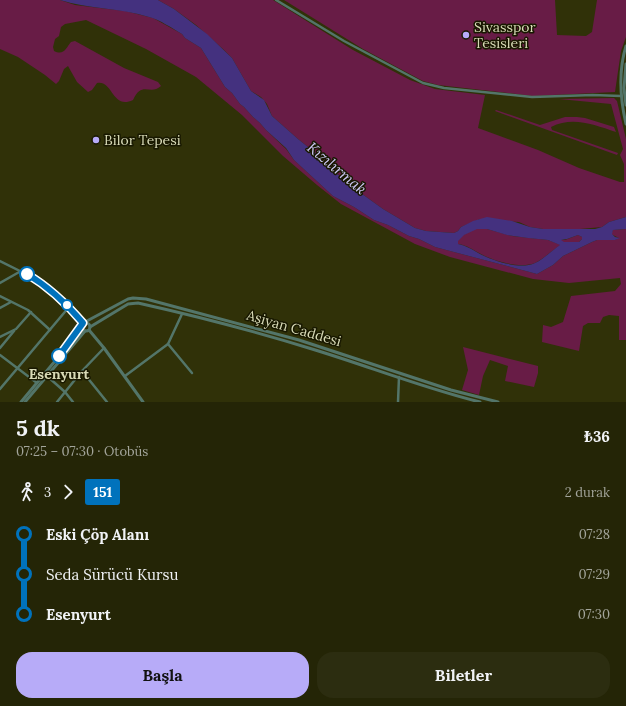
<!DOCTYPE html>
<html lang="tr">
<head>
<meta charset="utf-8">
<style>
  body { margin:0; font-family:Lora,serif; background:#2c2d10; color:#f1f3f6; height:100vh; display:flex; flex-direction:column; font-size:15px; white-space:nowrap }
  * { box-sizing:border-box; margin:0 }
  p { font-size:13px; color:#a3a59b }
  .icon { flex:none; width:22px; height:22px; fill:none; stroke:currentColor; stroke-width:2; stroke-linecap:round; stroke-linejoin:round }
  .map { position:relative; height:402px; overflow:hidden }
  .details { display:flex; flex-direction:column; background:#242506; flex:1 }
  .details>* { flex:none }
  .badge { padding:0 8px; border-radius:3px; font-size:14px; line-height:26px }
  .map>.badge { position:absolute; translate:-50% -50%; box-shadow:0 0 0 2px #fff }
  .legs { display:flex; align-items:center; gap:6px; height:44px; padding:0 16px; font-size:13px }
  .legs p { margin-inline-start:auto }
  .summary { display:flex; align-items:center; justify-content:space-between; height:68px; padding:0 16px }
  h1 { font-size:22px; font-weight:700; line-height:30px }
  .primary-button { display:flex; gap:8px; margin-top:auto; padding:8px 16px }
  .primary-button a { flex:1; height:46px; border-radius:16px; background:#b7abf8; color:#111; font-size:16px; font-weight:700; line-height:46px; text-align:center }
  .primary-button a+a { background:#2c2d10; color:#f1f3f6 }
  ul { padding:0 16px; list-style:none }
  li { display:flex; align-items:center; gap:14px; height:40px; font-size:15px }
  li i { display:grid; place-items:center; width:6px; height:100%; margin:0 5px; background:currentColor }
  li i::after { content:''; width:10px; height:10px; margin:-5px; border:3px solid; border-radius:50%; background:#242506 }
  li p { margin-inline-start:auto }
  li:first-child i { background:linear-gradient(#0000 50%,currentColor 0) }
  li:last-child i { background:linear-gradient(currentColor 50%,#0000 0) }
  .map>svg:first-child { display:block }
</style>
</head>
<body>
<div class="map">
<svg width="626" height="402" viewBox="0 0 626 402">
  <rect width="100%" height="100%" fill="#303108"/>
  <g fill="#681c46">
    <path d="M 0,0 L 60,0 L 75,5 L 125,11 L 153,18 L 182,34 L 185,38 L 201,48 L 225,87 L 232,93 L 240,104 L 244,107 L 253,117 L 260,123 L 266,130 L 286,149 L 294,160 L 333,196 L 354,207 L 374,220 L 388,225 L 409,236 L 419,239 L 435,247 L 537,274 L 553,265 L 563,256 L 592,242 L 597,240 L 615,240 L 619,238 L 611,234 L 613,230 L 626,229 L 626,340 L 619,340 L 619,316 L 609,315 L 603,317 L 600,323 L 588,323 L 583,326 L 579,351 L 542,342 L 543,325 L 551,327 L 563,322 L 571,296 L 615,291 L 621,284 L 620,278 L 569,283 L 533,279 L 450,257 L 415,244 L 341,204 L 317,185 L 283,156 L 242,115 L 196,77 L 146,49 L 86,20 L 65,24 L 61,27 L 59,36 L 55,39 L 53,47 L 54,51 C 64,56 66,48 71,42 L 75,41 L 124,68 L 158,82 L 161,86 C 150,96 142,80 133,100 C 112,110 113,80 97,83 L 92,90 L 88,92 L 77,82 L 68,66 L 64,69 L 59,81 L 56,84 L 45,75 L 18,57 L 0,49 Z"/>
    <path d="M 158,0 L 273,0 L 353,50 L 410,80 L 435,89 L 485,95 L 478,128 L 538,150 L 579,168 L 620,182 L 624,182 L 624,164 L 620,155 L 623,149 L 611,104 L 559,99 L 614,98 L 617,101 L 626,139 L 626,217 L 609,222 L 602,227 L 580,229 L 543,229 L 530,227 L 519,222 L 480,219 L 461,227 L 458,231 L 454,233 L 426,231 L 415,228 L 383,209 L 358,191 L 353,183 L 344,177 L 335,173 L 332,168 L 328,165 L 318,155 L 298,139 L 272,116 L 267,104 L 261,97 L 251,91 L 232,58 L 223,49 L 196,25 L 174,9 Z"/>
    <path d="M 284,0 L 555,0 L 557,35 L 586,36 L 592,32 L 597,0 L 626,0 L 626,37 L 621,51 L 615,92 L 533,96 L 438,85 L 423,81 L 363,49 Z"/>
    <path d="M 496,110 L 540,125 L 565,117 L 577,117 L 585,118 L 614,127 L 616,132 C 594,125 573,116 551,127 L 552,130 L 618,153 L 617,155 L 495,111 Z"/>
    <path d="M 475,229 L 487,229 L 512,236 L 548,240 L 561,245 C 552,250 545,258 535,263 C 520,269 494,261 481,254 C 473,250 467,245 458,244 L 457,241 L 463,235 Z"/>
    <path d="M 578,235 L 582,237 L 582,239 L 579,242 L 561,242 L 561,240 L 565,240 Z"/>
    <path d="M 463,347 L 538,366 L 538,373 L 534,387 L 505,381 L 508,366 L 490,360 L 483,376 L 479,395 L 462,390 L 468,370 Z"/>
  </g>
  <path fill="#44317f" fill-rule="evenodd" d="M 60,0 L 158,0 L 174,9 L 207,34 L 232,58 L 251,91 L 264,100 L 272,116 L 298,139 L 318,155 L 328,165 L 332,167 L 335,173 L 349,181 L 358,191 L 383,209 L 415,228 L 426,231 L 454,233 L 458,231 L 461,227 L 473,221 L 487,217 L 512,221 L 530,227 L 543,229 L 595,229 L 602,227 L 609,222 L 626,217 L 626,229 L 613,230 L 612,234 L 615,237 L 620,238 L 615,240 L 597,240 L 592,242 L 563,256 L 553,265 L 537,274 L 435,247 L 419,239 L 409,236 L 388,225 L 374,220 L 354,207 L 333,196 L 294,160 L 286,148 L 266,130 L 260,123 L 253,117 L 244,107 L 240,104 L 232,93 L 225,87 L 201,48 L 185,38 L 182,34 C 172,28 160,20 149,17 C 120,8 89,9 60,0 ZM 477,229 L 487,229 L 507,235 L 528,238 L 548,240 L 560,245 C 551,251 544,259 535,263 C 520,270 494,261 480,254 C 473,250 467,246 458,244 L 458,241 L 464,235 ZM 578,235 L 582,237 L 582,239 L 579,242 L 564,242 L 561,240 L 567,239 Z"/>
  <g fill="none" stroke-linecap="round" stroke-linejoin="round">
    <g stroke="#537569" stroke-width="2.5">
      <path d="M 276,0 L 344,41 L 423,83 L 444,88 L 532,97 L 593,95 L 621,96"/>
      <path d="M 0,261 L 40,281 L 54,292 L 83,323"/>
      <path d="M 0,283 L 21,271"/>
      <path d="M 0,296 L 28,310 L 50,330"/>
      <path d="M 0,308 L 11,302"/>
      <path d="M 0,337 L 16,329 L 31,312"/>
      <path d="M 168,344 L 192,373"/>
      <path d="M 0,348 L 14,331"/>
      <path d="M 0,355 L 37,383"/>
      <path d="M 82,371 L 107,402"/>
      <path d="M 47,376 L 65,392 L 73,402"/>
      <path d="M 125,376 L 168,344 L 182,314"/>
      <path d="M 0,389 L 69,307"/>
      <path d="M 57,402 L 82,371 L 104,348"/>
      <path d="M 398,402 L 399,377"/>
    </g>
    <g stroke="#537569" stroke-width="3">
      <path d="M 626,46 C 618,72 620,98 626,124"/>
      <path d="M 626,64 L 624,88 L 626,105"/>
      <path d="M 85,322 L 128,299 L 133,298 L 146,299 L 299,340 L 451,390 L 498,402"/>
      <circle cx="86" cy="327" r="4"/>
      <path d="M 90,327 L 128,304 L 138,303 C 196,316 254,331 312,349 C 368,366 423,388 480,402"/>
      <path d="M 89,330 L 104,348 L 143,402"/>
      <path d="M 21,402 L 65,349 L 82,325"/>
      <path d="M 25,402 L 85,331"/>
    </g>
  </g>
  <g fill="none" stroke-linecap="round" stroke-linejoin="round">
    <g stroke="#fff" stroke-width="9">
      <path id="line-1" d="M 27,274 C 49,287 66,303 83,323 L 59,356"/>
    </g>
    <use href="#line-1" stroke="#0072bc" stroke-width="6"/>
  </g>
  <g fill="#b7abf8" stroke="#181800" stroke-width="1.5">
    <circle cx="466" cy="35" r="4"/>
    <circle cx="96" cy="140" r="4"/>
  </g>
  <g fill="#fff" stroke="#0072bc" stroke-width="2">
    <circle cx="27" cy="274" r="7"/>
    <circle cx="67" cy="305" r="5"/>
    <circle cx="59" cy="356" r="7"/>
  </g>
  <g text-anchor="middle" dominant-baseline="central" stroke-width="3" stroke-linejoin="round" paint-order="stroke">
    <g font-size="14" fill="#d8dab6" stroke="#181800" text-anchor="start">
      <text x="474" y="27">Sivasspor<tspan x="474" dy="16">Tesisleri</tspan></text>
      <text x="104" y="140">Bilor Tepesi</text>
    </g>
    <g font-size="14" fill="#d8dab6" stroke="#181800">
      <text transform="translate(294 328) rotate(16)">Aşiyan Caddesi</text>
    </g>
    <g font-size="14" font-weight="bold" fill="#d8dab6" stroke="#181800">
      <text x="59" y="374">Esenyurt</text>
    </g>
    <g font-size="15" font-style="italic" fill="#cbc5f2" stroke="#181800">
      <text transform="translate(337 168) rotate(40)">Kızılırmak</text>
    </g>
  </g>
</svg>
</div>
<section class="details">
<div class="summary"><div><h1>5 dk</h1><p>07:25 – 07:30 · Otobüs</p></div><b>₺36</b></div>
<div class="legs"><svg class="icon" aria-label="walk" viewBox="0 0 24 24"><circle cx="13" cy="4" r="2"/><path d="M13 8l-2 6 4 7M11 14l-3 7M7 12l3-4h3l4 4"/></svg>3<svg class="icon" aria-label="forward" viewBox="0 0 24 24"><path d="M9 5l7 7-7 7"/></svg><b class="badge" style="background:#0072bc;color:#fff">151</b><p>2 durak</p></div>
<ul>
<li><i style="color:#0072bc"></i><b>Eski Çöp Alanı</b><p>07:28</p></li>
<li><i style="color:#0072bc"></i><span>Seda Sürücü Kursu</span><p>07:29</p></li>
<li><i style="color:#0072bc"></i><b>Esenyurt</b><p>07:30</p></li>
</ul>
<div class="primary-button"><a>Başla</a><a>Biletler</a></div>
</section>
</body>
</html>
